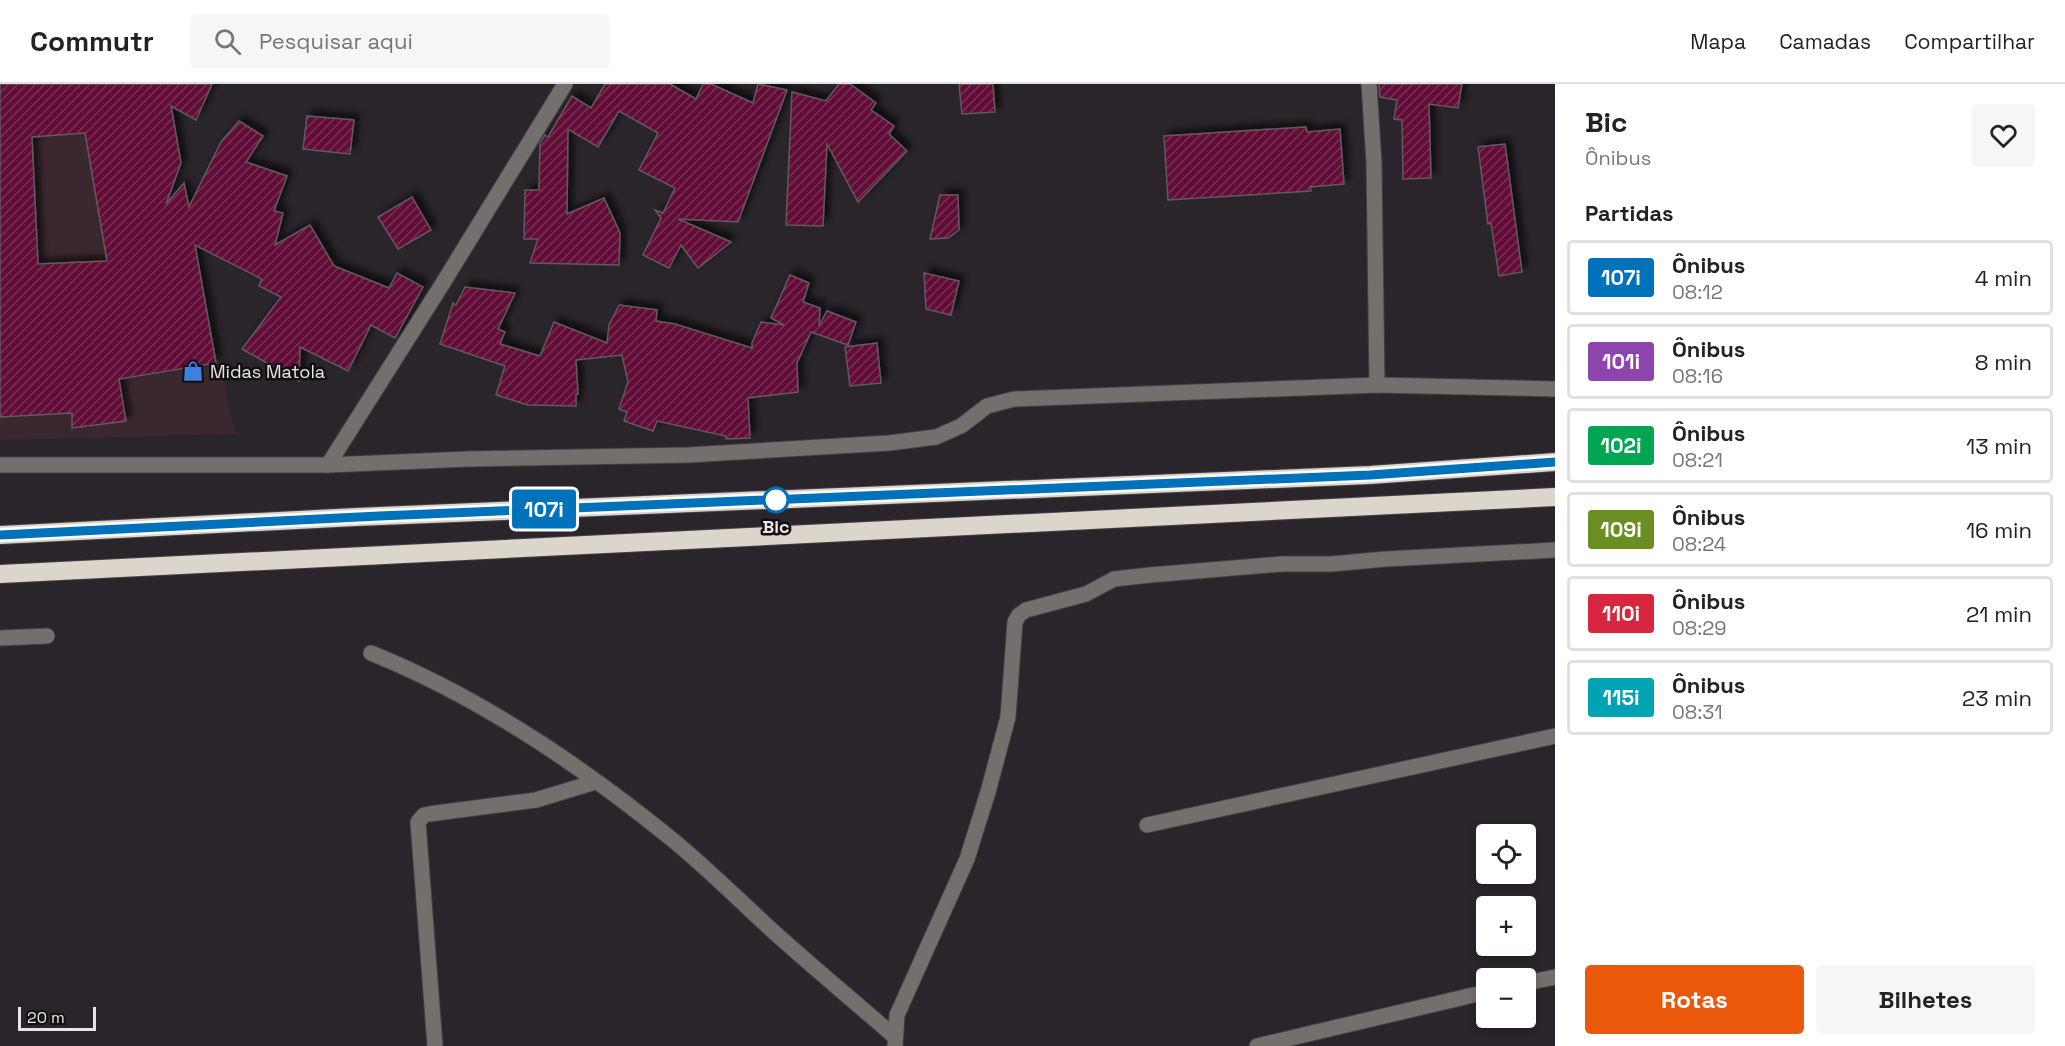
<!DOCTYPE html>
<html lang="pt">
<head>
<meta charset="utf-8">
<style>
  body { margin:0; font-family:"Space Grotesk",sans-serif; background:#f6f6f6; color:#222; height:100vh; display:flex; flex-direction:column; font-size:22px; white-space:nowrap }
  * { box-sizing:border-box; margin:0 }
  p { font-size:20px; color:#767676 }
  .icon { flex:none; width:33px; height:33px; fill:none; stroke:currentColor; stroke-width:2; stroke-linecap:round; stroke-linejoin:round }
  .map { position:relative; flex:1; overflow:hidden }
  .drawer { display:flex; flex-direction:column; background:#fff; width:510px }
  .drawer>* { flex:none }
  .badge { padding:0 12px; border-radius:4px; font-size:21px; line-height:39px }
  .fabs { position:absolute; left:1476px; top:740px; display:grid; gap:12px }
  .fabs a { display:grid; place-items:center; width:60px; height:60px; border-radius:6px; background:#fff; box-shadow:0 3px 9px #0003; font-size:30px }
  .scale { position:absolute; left:18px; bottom:15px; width:78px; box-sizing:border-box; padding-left:6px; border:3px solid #e8e4e8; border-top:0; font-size:16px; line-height:21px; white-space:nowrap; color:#e8e4e8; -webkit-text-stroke:4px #110f12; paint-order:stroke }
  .map>.badge { position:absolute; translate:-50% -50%; box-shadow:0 0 0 3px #fff }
  h2 { padding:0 30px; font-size:22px; line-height:54px }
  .round { display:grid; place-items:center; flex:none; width:63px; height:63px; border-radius:6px; background:#f6f6f6 }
  .headline { display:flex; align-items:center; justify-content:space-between; height:102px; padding:0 30px }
  h1 { font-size:28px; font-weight:800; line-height:45px }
  .button { display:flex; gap:12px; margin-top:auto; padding:12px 30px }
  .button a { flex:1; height:69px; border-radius:6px; background:#ea580c; color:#fff; font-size:24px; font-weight:800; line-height:69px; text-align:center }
  .button a+a { background:#f6f6f6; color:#222 }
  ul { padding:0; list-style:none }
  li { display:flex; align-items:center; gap:18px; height:75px; margin:0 12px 9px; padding:0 18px; border:3px solid #e0e0e0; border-radius:6px }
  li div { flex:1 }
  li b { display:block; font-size:22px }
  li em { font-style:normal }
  li .badge { min-width:66px; font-weight:700; text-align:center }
  header { display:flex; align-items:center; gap:36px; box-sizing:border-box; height:84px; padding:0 30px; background:#fff; border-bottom:2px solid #e0e0e0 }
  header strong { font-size:28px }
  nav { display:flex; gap:33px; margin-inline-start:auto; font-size:21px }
  .search { width:420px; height:54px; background:#f6f6f6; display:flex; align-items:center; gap:15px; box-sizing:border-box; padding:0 21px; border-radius:6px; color:#767676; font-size:22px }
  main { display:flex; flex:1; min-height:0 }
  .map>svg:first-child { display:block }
</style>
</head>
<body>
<header>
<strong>Commutr</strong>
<div class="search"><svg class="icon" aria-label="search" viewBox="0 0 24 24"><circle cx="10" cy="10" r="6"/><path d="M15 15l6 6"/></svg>Pesquisar aqui</div>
<nav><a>Mapa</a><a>Camadas</a><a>Compartilhar</a></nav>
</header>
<main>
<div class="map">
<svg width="1555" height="962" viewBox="0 0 1555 962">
  <defs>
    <pattern id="building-hatch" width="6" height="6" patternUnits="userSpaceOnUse" patternTransform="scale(1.5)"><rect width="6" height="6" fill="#620d37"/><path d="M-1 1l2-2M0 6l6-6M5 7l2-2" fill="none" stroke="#783054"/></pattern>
    <filter id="shadow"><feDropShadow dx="5.5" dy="-5.5" stdDeviation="3" flood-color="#0009"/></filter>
  </defs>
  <rect width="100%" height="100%" fill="#2a252b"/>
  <path fill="#3b282f" d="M 0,0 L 154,22 L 225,302 L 235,350 L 0,356 Z"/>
  <g fill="url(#building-hatch)" stroke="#63595c" stroke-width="1.5" fill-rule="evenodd" filter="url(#shadow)">
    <path d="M 0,0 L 212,0 L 196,36 L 171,22 L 181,79 L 166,120 L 184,99 L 189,123 L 221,58 L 239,37 L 263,52 L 246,78 L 287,92 L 274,127 L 283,129 L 275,161 L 310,141 L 334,182 L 389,204 L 397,189 L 423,203 L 395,254 L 371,241 L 348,287 L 300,263 L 299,297 L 242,265 L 281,213 L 259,202 L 262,195 L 195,161 L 216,279 L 119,295 L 126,337 L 72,344 L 72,329 L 0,333 ZM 85,49 L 107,177 L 38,180 L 32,53 Z"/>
    <path d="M 605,0 L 670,0 L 696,15 L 703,0 L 711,0 L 753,19 L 758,0 L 787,6 L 738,138 L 678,135 L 731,158 L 698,184 L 681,161 L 669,184 L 643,171 L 661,134 L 655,126 L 663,129 L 675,104 L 639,86 L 658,49 L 619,27 L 598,63 L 568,45 L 567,130 L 604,114 L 620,149 L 619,181 L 530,179 L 538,155 L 524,155 L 525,106 L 539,106 L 540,59 L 545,51 L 548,53 L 572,12 L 591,24 Z"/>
    <path d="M 839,0 L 850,0 L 876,19 L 871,26 L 894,42 L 889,50 L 907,67 L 858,118 L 827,60 L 823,142 L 786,141 L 792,8 L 826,17 Z"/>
    <path d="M 959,0 L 993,0 L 995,28 L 962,30 Z"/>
    <path d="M 1379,0 L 1462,0 L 1458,24 L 1429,20 L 1431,94 L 1403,95 L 1402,36 L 1394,35 L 1397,16 L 1380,13 Z"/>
    <path d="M 307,32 L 354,36 L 350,70 L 303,65 Z"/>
    <path d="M 1306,43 L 1307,48 L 1340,45 L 1344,100 L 1310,103 L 1311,107 L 1168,116 L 1164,52 Z"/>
    <path d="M 1505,60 L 1522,188 L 1499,192 L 1491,139 L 1488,140 L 1478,63 Z"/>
    <path d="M 940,111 L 958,111 L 959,146 L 948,154 L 930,155 Z"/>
    <path d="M 412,113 L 431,146 L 398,165 L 378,133 Z"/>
    <path d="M 924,189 L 959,197 L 951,231 L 926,225 Z"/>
    <path d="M 790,191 L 809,199 L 803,218 L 820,224 L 819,242 L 827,227 L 856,238 L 848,261 L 811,248 L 797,279 L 798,308 L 748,314 L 750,354 L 726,355 L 726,352 L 657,337 L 653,347 L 624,337 L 627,328 L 619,325 L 628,298 L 622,271 L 576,276 L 578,310 L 576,310 L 576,322 L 528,321 L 496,311 L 505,282 L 440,260 L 453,219 L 456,221 L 465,203 L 515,209 L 498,245 L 505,248 L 500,260 L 540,272 L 554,238 L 607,259 L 609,241 L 619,221 L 657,226 L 656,237 L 675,240 L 752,264 L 752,259 L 761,238 L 784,241 L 771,234 Z"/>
    <path d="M 877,259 L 881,299 L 850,302 L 845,263 Z"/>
  </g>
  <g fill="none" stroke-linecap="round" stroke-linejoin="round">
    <g stroke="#454045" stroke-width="17">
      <g id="minor">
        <path d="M 1369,0 L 1374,79 L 1377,301"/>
        <path d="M 0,381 L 328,381 L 468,375 L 688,371 L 889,359 L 936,353 L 961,342 L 987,322 L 1014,315 L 1377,301 L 1555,305"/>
        <path d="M 328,381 L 443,199 L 565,0"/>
        <path d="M 0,554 L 47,552"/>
        <path d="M 371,569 C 480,613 582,682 674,757 C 709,786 741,818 775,849 C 814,884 855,918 895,953"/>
        <path d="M 1147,741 L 1555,652"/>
        <path d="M 1526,899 L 1555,893"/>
        <path d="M 435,962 L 418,738 L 424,731 L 429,730 L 536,716 L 595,698"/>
        <path d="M 895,962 L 897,931 L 967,775 L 988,708 L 1008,633 L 1015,538 L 1019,531 L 1026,526 L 1086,510 L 1114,495 L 1150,491 L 1282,480 L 1331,480 L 1386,475 L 1555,466"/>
        <path d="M 1257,962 L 1486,908"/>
      </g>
    </g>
    <g stroke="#454045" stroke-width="20">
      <g id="highway">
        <path d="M 0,451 L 356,433 L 1370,391 L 1555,378"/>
        <path d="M 0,490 L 1555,413"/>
      </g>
    </g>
    <use href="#minor" stroke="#726f6c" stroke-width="15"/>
    <use href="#highway" stroke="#dcd5cc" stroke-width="18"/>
  </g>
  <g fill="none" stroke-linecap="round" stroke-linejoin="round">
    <g stroke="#fff" stroke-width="14">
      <path id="line" d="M 0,451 L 379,432 L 1370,391 L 1555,378"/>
    </g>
    <use href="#line" stroke="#0072bc" stroke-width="9"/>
  </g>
  <defs>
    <g id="shop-bare" transform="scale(1.62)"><path d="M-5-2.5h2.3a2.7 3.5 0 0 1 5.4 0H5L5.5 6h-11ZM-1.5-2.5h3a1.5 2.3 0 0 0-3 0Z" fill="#3f7fe0" stroke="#110f12" stroke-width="2.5" paint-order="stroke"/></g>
  </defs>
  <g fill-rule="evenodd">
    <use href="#shop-bare" x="193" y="287"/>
  </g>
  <circle fill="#fff" stroke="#0072bc" stroke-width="3" cx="776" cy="416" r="12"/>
  <g text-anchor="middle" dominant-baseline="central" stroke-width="5" stroke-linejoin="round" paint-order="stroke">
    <g font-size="18" fill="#e8e4e8" stroke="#110f12" text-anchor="start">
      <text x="210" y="287">Midas Matola</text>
    </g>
    <g font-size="18" font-weight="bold" fill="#e8e4e8" stroke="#110f12">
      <text x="776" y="442">Bic</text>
    </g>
  </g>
</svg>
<div class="fabs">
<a><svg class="icon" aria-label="locate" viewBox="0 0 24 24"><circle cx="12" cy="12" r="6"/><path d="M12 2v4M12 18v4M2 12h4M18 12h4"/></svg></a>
<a>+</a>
<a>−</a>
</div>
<div class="scale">20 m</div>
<b class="badge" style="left:544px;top:425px;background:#0072bc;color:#fff">107i</b>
</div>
<section class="drawer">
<div class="headline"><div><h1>Bic</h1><p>Ônibus</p></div><a class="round"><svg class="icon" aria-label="heart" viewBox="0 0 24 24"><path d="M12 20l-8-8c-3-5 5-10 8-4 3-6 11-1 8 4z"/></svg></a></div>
<h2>Partidas</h2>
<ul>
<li><span class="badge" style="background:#0072bc;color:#fff">107i</span><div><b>Ônibus</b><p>08:12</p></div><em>4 min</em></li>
<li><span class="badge" style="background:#8e44ad;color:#fff">101i</span><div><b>Ônibus</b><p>08:16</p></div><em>8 min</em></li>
<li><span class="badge" style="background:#00a651;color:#fff">102i</span><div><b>Ônibus</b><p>08:21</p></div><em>13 min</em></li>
<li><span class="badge" style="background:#6b8e23;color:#fff">109i</span><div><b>Ônibus</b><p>08:24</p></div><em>16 min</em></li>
<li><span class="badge" style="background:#d7263d;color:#fff">110i</span><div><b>Ônibus</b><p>08:29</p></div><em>21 min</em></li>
<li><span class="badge" style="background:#00a3b4;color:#fff">115i</span><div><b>Ônibus</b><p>08:31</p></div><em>23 min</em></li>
</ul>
<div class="button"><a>Rotas</a><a>Bilhetes</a></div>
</section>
</main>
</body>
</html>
